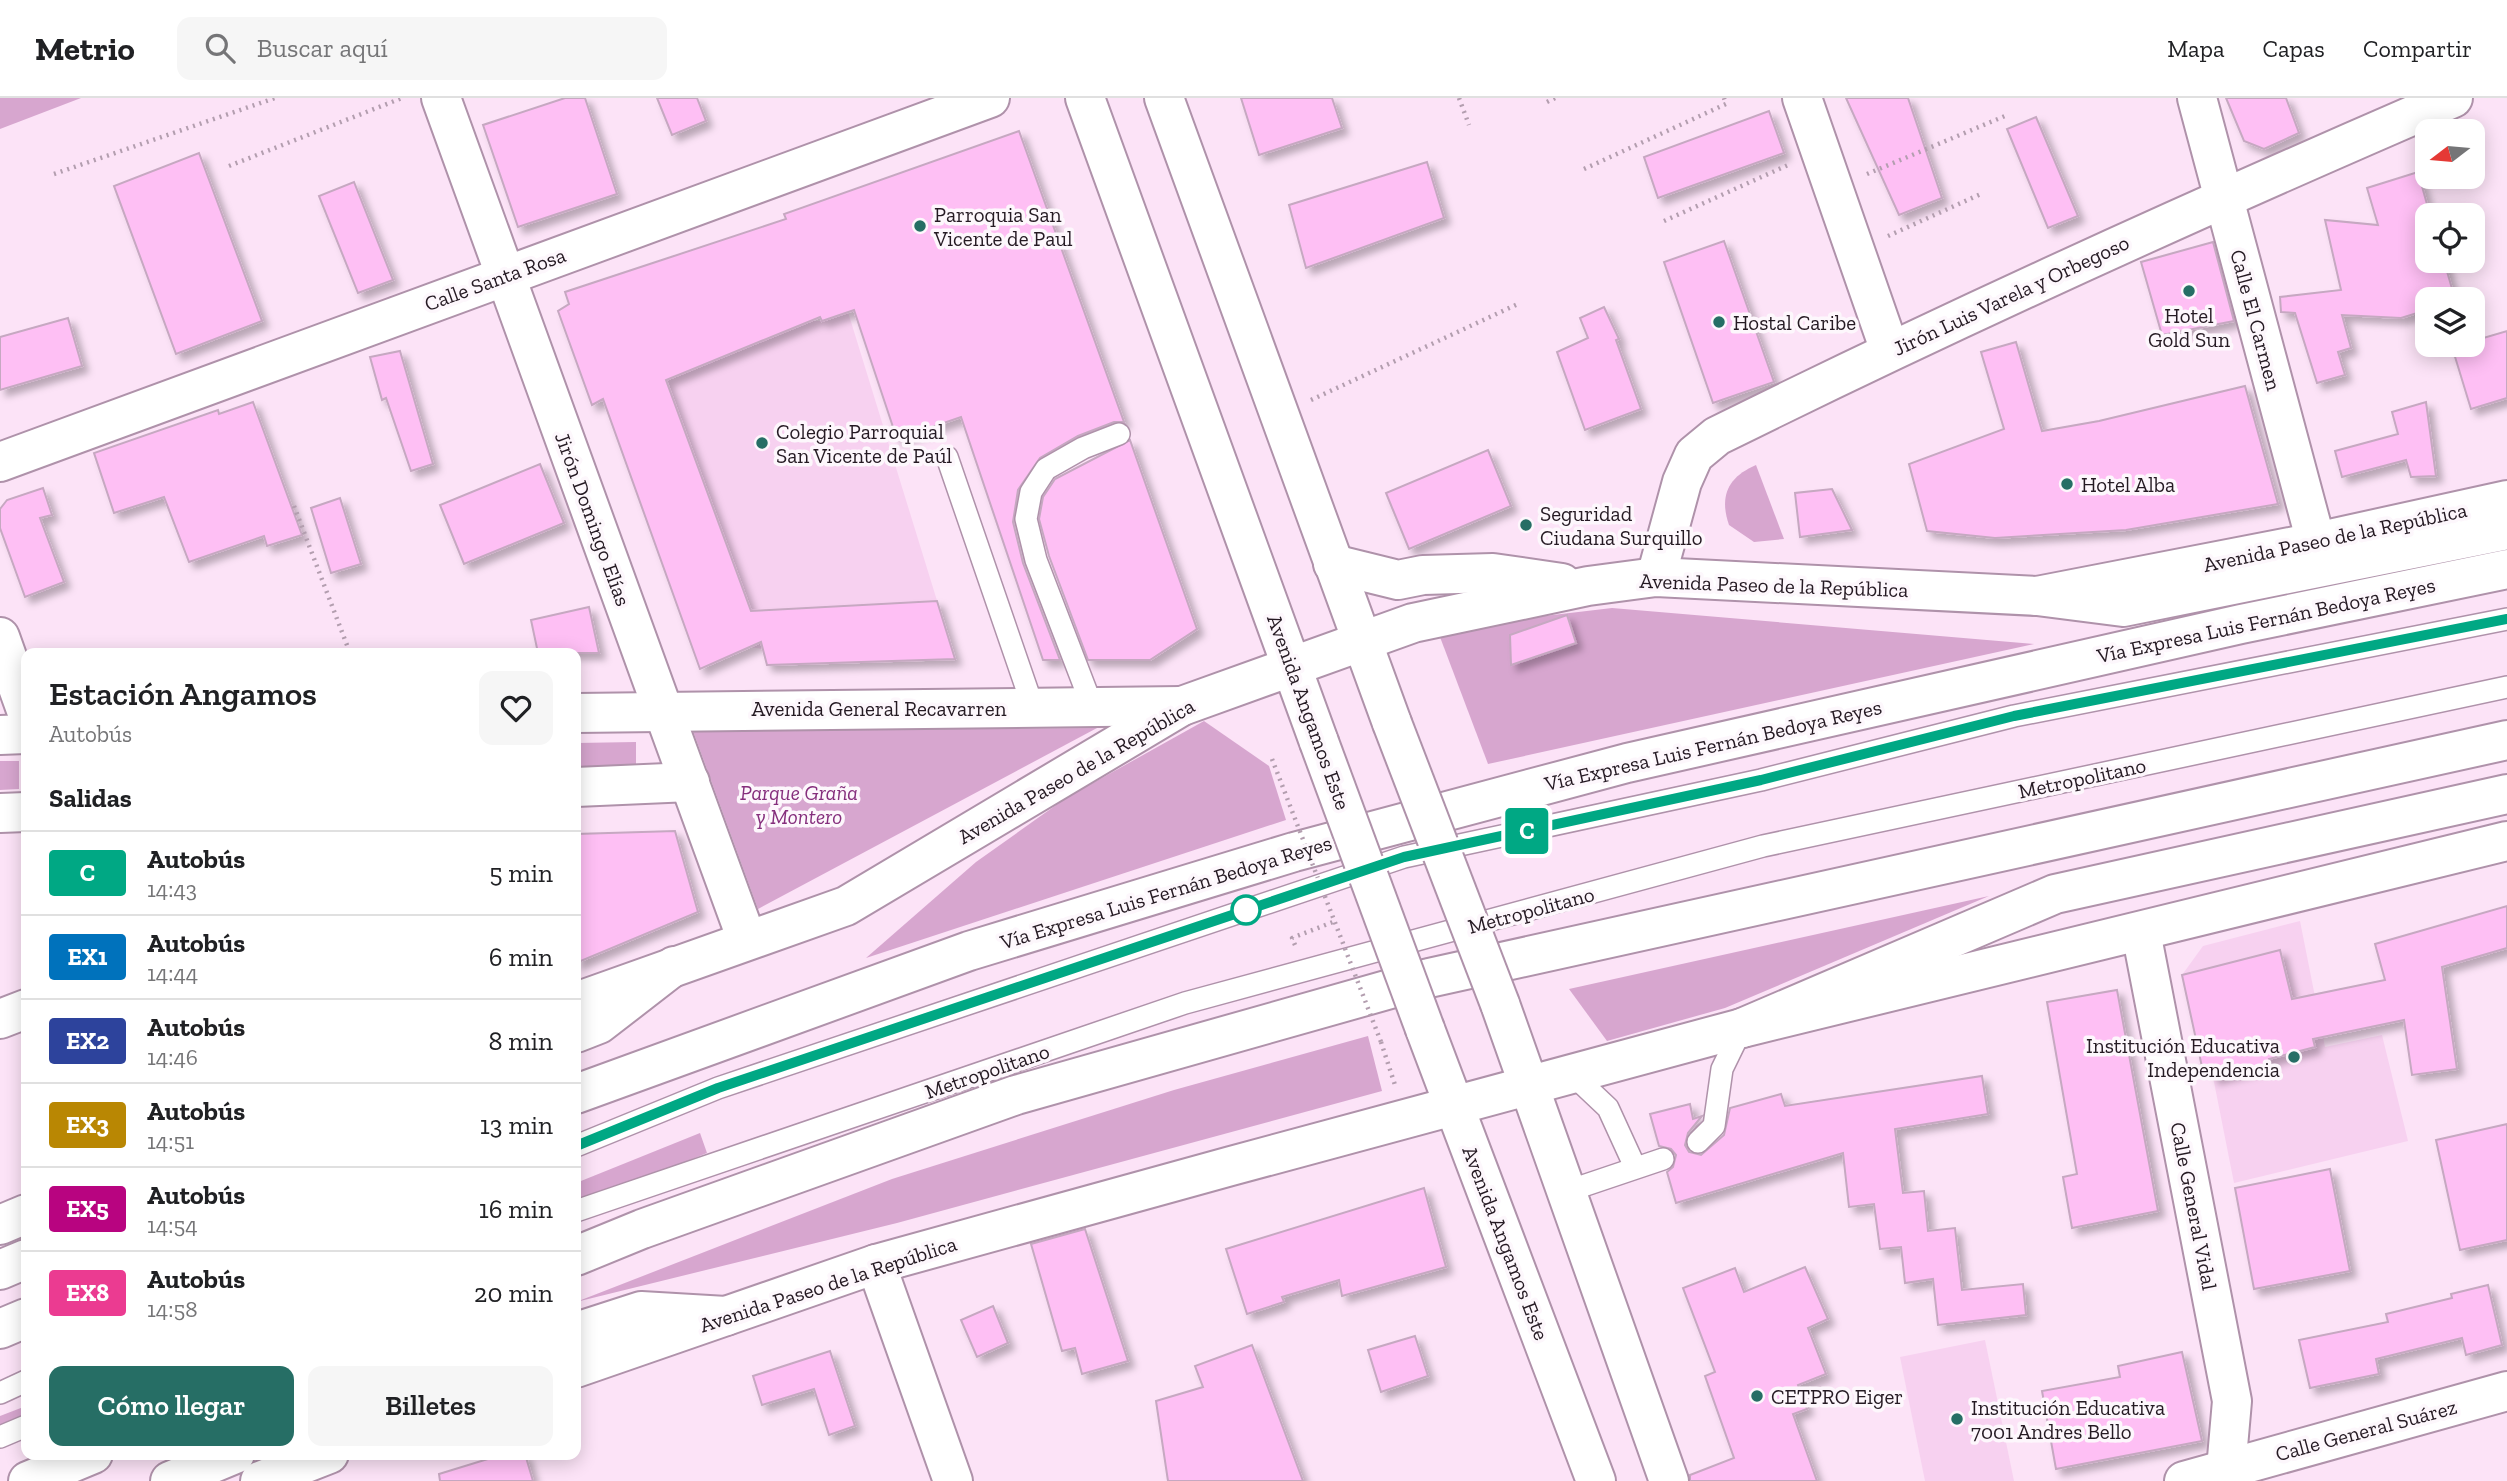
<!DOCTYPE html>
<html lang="es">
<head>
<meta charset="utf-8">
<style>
  body { margin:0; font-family:"Zilla Slab",serif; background:#f6f6f6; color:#202124; height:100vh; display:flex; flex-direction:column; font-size:26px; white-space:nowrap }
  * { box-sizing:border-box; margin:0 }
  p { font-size:23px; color:#757577 }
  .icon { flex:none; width:38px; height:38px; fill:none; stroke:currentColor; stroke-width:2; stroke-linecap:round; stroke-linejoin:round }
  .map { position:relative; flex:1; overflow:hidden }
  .sheet { position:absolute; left:21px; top:550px; width:560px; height:812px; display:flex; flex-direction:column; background:#fff; border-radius:14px; box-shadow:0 4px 18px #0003 }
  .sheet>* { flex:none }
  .badge { padding:0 14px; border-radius:5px; font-size:24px; line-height:46px }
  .needle { width:46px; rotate:254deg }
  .controls { position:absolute; left:2415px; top:21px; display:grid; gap:14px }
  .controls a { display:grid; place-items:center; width:70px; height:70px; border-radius:14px; background:#fff; box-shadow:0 4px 18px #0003; font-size:35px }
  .map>.badge { position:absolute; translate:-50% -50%; box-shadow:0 0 0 4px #fff }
  h2 { padding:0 28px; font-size:26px; line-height:63px }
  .round { display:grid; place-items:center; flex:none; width:74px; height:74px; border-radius:14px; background:#f6f6f6 }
  .headline { display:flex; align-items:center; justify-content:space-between; height:119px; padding:0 28px }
  h1 { font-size:33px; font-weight:600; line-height:52px }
  .primary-button { display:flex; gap:14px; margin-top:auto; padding:14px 28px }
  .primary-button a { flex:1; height:80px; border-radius:14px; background:#266e65; color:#fff; font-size:28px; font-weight:600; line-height:80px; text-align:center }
  .primary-button a+a { background:#f6f6f6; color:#202124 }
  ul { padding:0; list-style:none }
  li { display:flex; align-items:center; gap:21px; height:84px; padding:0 28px; border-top:2px solid #e0e0e0 }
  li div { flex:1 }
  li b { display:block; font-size:26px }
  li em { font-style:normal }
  li .badge { min-width:77px; font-weight:700; text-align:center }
  header { display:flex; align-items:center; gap:42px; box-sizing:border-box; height:98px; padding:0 35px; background:#fff; border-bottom:2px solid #e0e0e0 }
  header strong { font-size:33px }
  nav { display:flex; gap:38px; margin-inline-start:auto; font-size:24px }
  .search { width:490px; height:63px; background:#f6f6f6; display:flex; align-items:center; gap:18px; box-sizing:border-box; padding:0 24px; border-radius:14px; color:#757577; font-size:26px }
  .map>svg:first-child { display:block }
</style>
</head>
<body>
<header>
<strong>Metrio</strong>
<div class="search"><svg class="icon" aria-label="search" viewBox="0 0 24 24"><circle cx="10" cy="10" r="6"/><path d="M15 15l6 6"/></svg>Buscar aquí</div>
<nav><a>Mapa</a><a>Capas</a><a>Compartir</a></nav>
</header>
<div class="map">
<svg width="2507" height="1383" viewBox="0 0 2507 1383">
  <defs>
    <filter id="shadow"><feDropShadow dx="6" dy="6" stdDeviation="3.5" flood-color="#0004"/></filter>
  </defs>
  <rect width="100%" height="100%" fill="#fce3f7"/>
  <g fill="#f7d1f0">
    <path d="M 780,123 L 811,223 L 822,223 L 848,214 L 955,561 L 767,567 L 763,551 L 749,549 L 700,571 L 604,301 L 592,307 L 558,213 L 569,206 L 565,194 Z"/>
    <path d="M 2300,823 L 2325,949 L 2382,937 L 2408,1043 L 2234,1085 L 2214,984 L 2210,968 L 2202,969 L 2182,877 L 2203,848 Z"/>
    <path d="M 1985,1242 L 2014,1383 L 1925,1383 L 1900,1259 Z"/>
  </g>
  <g fill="#d7a6cf">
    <path d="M 0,0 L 81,0 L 0,31 Z"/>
    <path d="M 1756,367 L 1784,441 L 1754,444 L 1729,427 C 1719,398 1728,379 1756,367 Z"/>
    <path d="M 1612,510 L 2034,546 L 1488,666 L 1440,539 L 1536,519 Z"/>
    <path d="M 1204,623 L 1269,668 L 1286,722 L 866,860 L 976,764 L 1066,700 Z"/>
    <path d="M 1097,630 L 758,811 L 693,633 Z"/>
    <path d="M 636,644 L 636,667 L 576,669 L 576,645 Z"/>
    <path d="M 0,663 L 19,663 L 19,691 L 0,692 Z"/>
    <path d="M 1989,798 L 1725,910 L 1607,943 L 1569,891 Z"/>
    <path d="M 1368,938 L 1382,993 L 897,1125 L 576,1204 L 892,1081 L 1174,992 Z"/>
    <path d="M 700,1035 L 707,1055 L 576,1108 L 576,1085 Z"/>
    <path d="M 26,1308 L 26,1329 L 0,1340 L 0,1318 Z"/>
  </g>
  <g fill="#febff4" stroke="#c6a8c1" stroke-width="2" filter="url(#shadow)">
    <path d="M 565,0 L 585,0 L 617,96 L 518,129 L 483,27 Z"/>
    <path d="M 657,0 L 697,0 L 706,23 L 672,37 Z"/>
    <path d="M 1241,0 L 1332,0 L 1342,30 L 1259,57 Z"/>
    <path d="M 1846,0 L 1908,0 L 1942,100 L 1899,117 Z"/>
    <path d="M 2226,0 L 2286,0 L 2299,35 L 2264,51 L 2244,43 Z"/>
    <path d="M 1769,13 L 1784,55 L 1658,100 L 1644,59 Z"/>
    <path d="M 2036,19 L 2078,118 L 2048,130 L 2007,31 Z"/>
    <path d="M 1019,33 L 1124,324 L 1114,324 L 1078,338 L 1040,360 L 1018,392 L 1013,424 L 1023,465 L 1060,562 L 1043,562 L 961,319 L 897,341 L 854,212 L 822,223 L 820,219 L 666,282 L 751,513 L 937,503 L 955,561 L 767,567 L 761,544 L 700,571 L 603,301 L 592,307 L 558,213 L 569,206 L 565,194 L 786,121 L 784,116 Z"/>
    <path d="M 199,55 L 262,223 L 176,256 L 114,88 Z"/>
    <path d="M 1427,64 L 1444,120 L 1306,170 L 1289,107 Z"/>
    <path d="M 2418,74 L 2430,117 L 2427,117 L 2427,163 L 2444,163 L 2455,201 L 2427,201 L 2427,212 L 2401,220 L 2342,217 L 2351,250 L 2338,254 L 2345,277 L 2317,285 L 2295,215 L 2281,214 L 2280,199 L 2341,192 L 2325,122 L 2378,127 L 2367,90 Z"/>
    <path d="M 354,84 L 393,182 L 358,195 L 319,98 Z"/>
    <path d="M 1724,143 L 1774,284 L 1713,305 L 1664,164 Z"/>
    <path d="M 2213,144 L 2234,223 L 2162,237 L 2141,164 Z"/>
    <path d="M 1604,209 L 1619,241 L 1616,242 L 1641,311 L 1585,332 L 1557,254 L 1588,240 L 1580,220 Z"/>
    <path d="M 68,220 L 82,268 L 0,292 L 0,239 Z"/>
    <path d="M 2507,233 L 2507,300 L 2471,311 L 2452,249 L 2473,247 L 2473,243 Z"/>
    <path d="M 2016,244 L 2042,333 L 2099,323 L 2245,288 L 2278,406 L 2126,432 L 1995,440 L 1927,433 L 1909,366 L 2004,331 L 1981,254 Z"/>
    <path d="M 400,253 L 433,366 L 411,373 L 386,300 L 382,302 L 370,259 Z"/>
    <path d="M 253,304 L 302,437 L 267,448 L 264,438 L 189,464 L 164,399 L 114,415 L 94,355 L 218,312 L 219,316 Z"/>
    <path d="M 2426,304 L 2436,378 L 2411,379 L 2406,362 L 2342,379 L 2335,353 L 2398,336 L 2392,314 Z"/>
    <path d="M 1130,342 L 1197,531 L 1150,562 L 1088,562 L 1049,458 L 1039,421 L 1043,399 L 1055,381 Z"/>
    <path d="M 1488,352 L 1511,408 L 1409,451 L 1386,395 Z"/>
    <path d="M 540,366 L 564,425 L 464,466 L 440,407 Z"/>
    <path d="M 43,390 L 52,417 L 40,420 L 64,484 L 25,499 L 0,430 L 0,411 L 7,402 Z"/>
    <path d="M 1832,391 L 1852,432 L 1800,439 L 1795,395 Z"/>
    <path d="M 340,400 L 361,466 L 331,475 L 311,410 Z"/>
    <path d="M 589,509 L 599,555 L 538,555 L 531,522 Z"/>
    <path d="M 1567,517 L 1576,545 L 1511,567 L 1510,537 Z"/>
    <path d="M 675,733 L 698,814 L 576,865 L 576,736 Z"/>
    <path d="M 2507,808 L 2507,850 L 2442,869 L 2457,971 L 2412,977 L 2404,922 L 2313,941 L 2315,949 L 2269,961 L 2270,966 L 2213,980 L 2210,968 L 2202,969 L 2182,877 L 2280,852 L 2292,901 L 2385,882 L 2375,846 Z"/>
    <path d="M 2117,892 L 2158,1113 L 2072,1130 L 2063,1079 L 2077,1076 L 2047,904 Z"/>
    <path d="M 1982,978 L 1988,1016 L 1895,1031 L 1903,1095 L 1924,1093 L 1928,1133 L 1955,1130 L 1962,1192 L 2023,1186 L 2026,1217 L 1938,1227 L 1933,1181 L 1905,1185 L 1901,1149 L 1880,1151 L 1874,1106 L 1849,1109 L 1843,1055 L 1676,1105 L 1667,1074 L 1673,1069 L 1676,1057 L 1671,1051 L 1659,1048 L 1650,1016 L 1690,1006 L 1693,1021 L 1702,1018 L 1688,1035 L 1685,1047 L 1689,1054 L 1701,1057 L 1724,1037 L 1730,1010 L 1781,996 L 1785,1008 Z"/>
    <path d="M 2507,1026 L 2507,1142 L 2460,1152 L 2436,1042 Z"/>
    <path d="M 2330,1071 L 2350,1173 L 2254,1191 L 2235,1090 Z"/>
    <path d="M 1424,1090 L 1446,1169 L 1342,1198 L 1339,1182 L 1282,1199 L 1284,1204 L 1247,1216 L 1226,1151 Z"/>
    <path d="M 1085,1131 L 1128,1263 L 1082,1276 L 1075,1250 L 1062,1253 L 1031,1146 Z"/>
    <path d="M 1805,1169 L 1828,1221 L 1808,1230 L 1826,1276 L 1798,1287 L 1807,1311 L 1793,1316 L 1817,1383 L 1690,1383 L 1690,1377 L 1734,1360 L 1705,1278 L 1715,1274 L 1683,1190 L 1735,1170 L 1744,1194 Z"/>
    <path d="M 2488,1187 L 2502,1247 L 2466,1257 L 2462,1240 L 2376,1261 L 2379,1276 L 2310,1290 L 2299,1242 L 2388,1224 L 2386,1216 L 2452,1200 L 2451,1196 Z"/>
    <path d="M 993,1208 L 1008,1245 L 977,1259 L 961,1222 Z"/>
    <path d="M 1415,1238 L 1428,1278 L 1381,1294 L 1368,1252 Z"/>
    <path d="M 1252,1247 L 1303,1383 L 1168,1383 L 1156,1303 L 1203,1289 L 1195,1268 Z"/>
    <path d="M 830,1253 L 855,1328 L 829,1337 L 814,1291 L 762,1307 L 753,1278 Z"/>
    <path d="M 2182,1254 L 2202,1343 L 2056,1371 L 2042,1293 L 2120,1279 L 2118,1268 Z"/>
    <path d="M 504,1356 L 525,1356 L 533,1383 L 440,1383 L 439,1376 Z"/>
  </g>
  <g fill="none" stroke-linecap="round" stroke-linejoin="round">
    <g stroke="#af92aa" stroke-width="24">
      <g id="lane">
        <path d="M 947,359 L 1033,609"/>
        <path d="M 1092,608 L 1036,462 L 1026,421 L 1031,394 L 1046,371 L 1083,350 L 1119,336"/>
        <path d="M 1572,976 L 1608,1010 L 1635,1069"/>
        <path d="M 1698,1044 L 1714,1028 L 1722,971 L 1742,930"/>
        <path d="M 576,1048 L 718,990 L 1404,759 L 1761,682 L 2014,618 L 2507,521"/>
        <path d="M 1568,1093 L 1663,1061"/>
        <path d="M 576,1113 L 1185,905 L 1763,748 L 2507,589"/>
        <path d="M 0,1295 L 26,1283"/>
        <path d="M 0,1339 L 26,1328"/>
      </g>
    </g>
    <g stroke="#af92aa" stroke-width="42">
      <g id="street">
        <path d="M 441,0 L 663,612"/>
        <path d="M 1802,0 L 1890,253"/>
        <path d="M 2197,0 L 2316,444"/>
        <path d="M 0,364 L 990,0"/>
        <path d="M 1656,479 L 1682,384 L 1694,357 L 1717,338 C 1959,218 2205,107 2453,0"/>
        <path d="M 0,539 L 26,612"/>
        <path d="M 2141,834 L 2232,1303 L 2225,1383"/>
        <path d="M 0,921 L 26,911"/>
        <path d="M 876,1166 L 953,1383"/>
        <path d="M 2184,1383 L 2507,1293"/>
      </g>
    </g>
    <g stroke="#af92aa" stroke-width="42">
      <g id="secondary">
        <path d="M 663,612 L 747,842"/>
        <path d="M 576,615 L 1182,608"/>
        <path d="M 0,637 L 26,636"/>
        <path d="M 576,689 L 690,684"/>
        <path d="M 0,715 L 26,714"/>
      </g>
    </g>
    <g stroke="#af92aa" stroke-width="42">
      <g id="primary">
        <path d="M 1085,0 L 1319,644"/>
        <path d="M 1164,0 L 1392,625"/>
        <path d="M 1333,466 L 1398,482 L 1423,477 L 1493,475 L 1562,485"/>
        <path d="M 576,904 L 846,808 L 1182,608 L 1413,525 L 1588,488 L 1656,479 L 2037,498 L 2316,444 L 2507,402"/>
        <path d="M 1500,906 L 1669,1383"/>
        <path d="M 1425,931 L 1596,1383"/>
        <path d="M 0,1127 L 26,1116"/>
        <path d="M 576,1270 L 876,1166 L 1231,1068 L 1742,930 L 2507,743"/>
        <path d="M 260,1383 L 329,1356"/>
      </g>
    </g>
    <g stroke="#af92aa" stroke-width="42">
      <g id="highway">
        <path d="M 2037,498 L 2123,509 L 2507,432"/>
        <path d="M 1742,930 L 2055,796 L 2507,696"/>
        <path d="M 576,935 L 599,926 L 674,868"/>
        <path d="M 576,996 L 969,853 L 1294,754 L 1627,665 L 2241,526 L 2507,471"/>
        <path d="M 576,1158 L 642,1131 L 1016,997 L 1429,880 L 2507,642"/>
        <path d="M 0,1172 L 26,1161"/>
        <path d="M 0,1231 L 26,1220"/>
        <path d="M 576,1234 L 641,1213 L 726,1218"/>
        <path d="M 28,1383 L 93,1356"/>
        <path d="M 170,1383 L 235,1356"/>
      </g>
    </g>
    <g stroke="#b39eaf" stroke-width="4.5" stroke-dasharray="2 5" stroke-linecap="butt">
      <path d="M 1459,0 L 1469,27"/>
      <path d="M 1547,4 L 1555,0"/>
      <path d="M 229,68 L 402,0"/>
      <path d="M 1584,71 L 1726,6 L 1724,0"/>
      <path d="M 54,76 L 275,0"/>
      <path d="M 1867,76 L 2005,18"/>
      <path d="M 1664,123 L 1788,67"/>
      <path d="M 1888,138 L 1983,95"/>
      <path d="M 1311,302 L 1520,205"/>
      <path d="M 294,408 L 350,555"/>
      <path d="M 1295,847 L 1292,840 L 1333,824"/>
      <path d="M 1381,944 L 1395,987"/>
    </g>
    <use href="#lane" stroke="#fff" stroke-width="21"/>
    <use href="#street" stroke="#fff" stroke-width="38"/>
    <use href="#secondary" stroke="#fff" stroke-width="38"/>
    <use href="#primary" stroke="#fff" stroke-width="38"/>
    <use href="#highway" stroke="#fff" stroke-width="38"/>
    <g stroke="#af92aa" stroke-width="42" stroke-linecap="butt">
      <g id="primary-bridge">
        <path d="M 1392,625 L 1500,906"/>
        <path d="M 1319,644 L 1425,931"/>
      </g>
    </g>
    <path stroke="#b39eaf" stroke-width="4.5" stroke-dasharray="2 5" stroke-linecap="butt" d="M 1272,661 L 1381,944"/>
    <use href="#primary-bridge" stroke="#fff" stroke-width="38"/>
  </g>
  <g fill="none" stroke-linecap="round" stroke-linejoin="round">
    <g stroke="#fff" stroke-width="16">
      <path id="line" d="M 576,1048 L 718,990 L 1404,759 L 1761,682 L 2014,618 L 2507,521"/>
    </g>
    <use href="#line" stroke="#00a884" stroke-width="10"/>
  </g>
  <g fill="#266e65" stroke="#fdf7fc" stroke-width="2.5">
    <circle cx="920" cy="128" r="7"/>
    <circle cx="2189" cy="193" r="7"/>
    <circle cx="1719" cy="224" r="7"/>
    <circle cx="762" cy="345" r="7"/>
    <circle cx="2067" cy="386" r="7"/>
    <circle cx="1526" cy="427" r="7"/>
    <circle cx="2294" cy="959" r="7"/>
    <circle cx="1757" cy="1298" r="7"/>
    <circle cx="1957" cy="1321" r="7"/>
  </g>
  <circle fill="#fff" stroke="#00a884" stroke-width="3.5" cx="1246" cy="812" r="14"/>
  <g text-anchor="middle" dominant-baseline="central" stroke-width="7" stroke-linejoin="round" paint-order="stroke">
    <g font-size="21" fill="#251a23" stroke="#fdf7fc" text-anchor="start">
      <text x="934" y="116">Parroquia San<tspan x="934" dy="24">Vicente de Paul</tspan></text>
      <text x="2189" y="217" text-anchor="middle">Hotel<tspan x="2189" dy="24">Gold Sun</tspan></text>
      <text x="1733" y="224">Hostal Caribe</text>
      <text x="776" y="333">Colegio Parroquial<tspan x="776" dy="24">San Vicente de Paúl</tspan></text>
      <text x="2081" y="386">Hotel Alba</text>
      <text x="1540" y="415">Seguridad<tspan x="1540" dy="24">Ciudana Surquillo</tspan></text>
      <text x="2280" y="947" text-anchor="end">Institución Educativa<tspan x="2280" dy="24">Independencia</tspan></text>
      <text x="1771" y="1298">CETPRO Eiger</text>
      <text x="1971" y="1309">Institución Educativa<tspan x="1971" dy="24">7001 Andres Bello</tspan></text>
    </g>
    <g font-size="21" fill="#251a23" stroke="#fdf7fc">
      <text transform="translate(495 181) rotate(-20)">Calle Santa Rosa</text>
      <text transform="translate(2011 197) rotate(-25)">Jirón Luis Varela y Orbegoso</text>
      <text transform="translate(2256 222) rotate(75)">Calle El Carmen</text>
      <text transform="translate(593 421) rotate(70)">Jirón Domingo Elías</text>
      <text transform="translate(2335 439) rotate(-12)">Avenida Paseo de la República</text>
      <text transform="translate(1774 487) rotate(2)">Avenida Paseo de la República</text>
      <text transform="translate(2266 522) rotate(-12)">Vía Expresa Luis Fernán Bedoya Reyes</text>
      <text x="879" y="610">Avenida General Recavarren</text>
      <text transform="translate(1309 614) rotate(70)">Avenida Angamos Este</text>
      <text transform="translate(1713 647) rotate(-13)">Vía Expresa Luis Fernán Bedoya Reyes</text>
      <text transform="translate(1076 673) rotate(-30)">Avenida Paseo de la República</text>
      <text transform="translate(2082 680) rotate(-12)">Metropolitano</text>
      <text transform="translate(1166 794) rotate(-17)">Vía Expresa Luis Fernán Bedoya Reyes</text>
      <text transform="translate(1531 812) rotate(-15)">Metropolitano</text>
      <text transform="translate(987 973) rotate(-19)">Metropolitano</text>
      <text transform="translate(2194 1108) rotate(79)">Calle General Vidal</text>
      <text transform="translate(1506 1145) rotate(69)">Avenida Angamos Este</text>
      <text transform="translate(828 1186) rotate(-18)">Avenida Paseo de la República</text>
      <text transform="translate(2366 1332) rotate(-15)">Calle General Suárez</text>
    </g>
    <g font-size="21" font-style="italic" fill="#852e7c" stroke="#fdf7fc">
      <text x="799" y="694">Parque Graña<tspan x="799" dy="24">y Montero</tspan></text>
    </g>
  </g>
</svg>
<div class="controls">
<a><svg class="needle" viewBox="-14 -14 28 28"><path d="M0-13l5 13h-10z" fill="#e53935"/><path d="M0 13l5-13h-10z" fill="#757577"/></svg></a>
<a><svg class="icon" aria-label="locate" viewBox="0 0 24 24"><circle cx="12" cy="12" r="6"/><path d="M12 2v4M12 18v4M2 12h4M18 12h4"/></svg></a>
<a><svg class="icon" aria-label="layers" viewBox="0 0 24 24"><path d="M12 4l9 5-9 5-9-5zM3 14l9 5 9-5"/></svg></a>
</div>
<b class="badge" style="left:1527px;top:733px;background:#00a884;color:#fff">C</b>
<section class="sheet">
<div class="headline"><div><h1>Estación Angamos</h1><p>Autobús</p></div><a class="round"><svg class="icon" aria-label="heart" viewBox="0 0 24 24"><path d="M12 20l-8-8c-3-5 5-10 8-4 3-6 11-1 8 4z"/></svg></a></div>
<h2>Salidas</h2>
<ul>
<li><span class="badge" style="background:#00a884;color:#fff">C</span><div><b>Autobús</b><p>14:43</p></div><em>5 min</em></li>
<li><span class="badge" style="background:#0072bc;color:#fff">EX1</span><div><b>Autobús</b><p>14:44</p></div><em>6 min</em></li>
<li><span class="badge" style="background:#2d439c;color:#fff">EX2</span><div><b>Autobús</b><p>14:46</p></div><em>8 min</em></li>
<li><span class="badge" style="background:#b98703;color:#fff">EX3</span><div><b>Autobús</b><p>14:51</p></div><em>13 min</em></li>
<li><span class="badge" style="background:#b80480;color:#fff">EX5</span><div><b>Autobús</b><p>14:54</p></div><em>16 min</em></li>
<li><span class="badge" style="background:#eb3b91;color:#fff">EX8</span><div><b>Autobús</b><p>14:58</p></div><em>20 min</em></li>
</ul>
<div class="primary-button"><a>Cómo llegar</a><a>Billetes</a></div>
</section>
</div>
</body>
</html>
